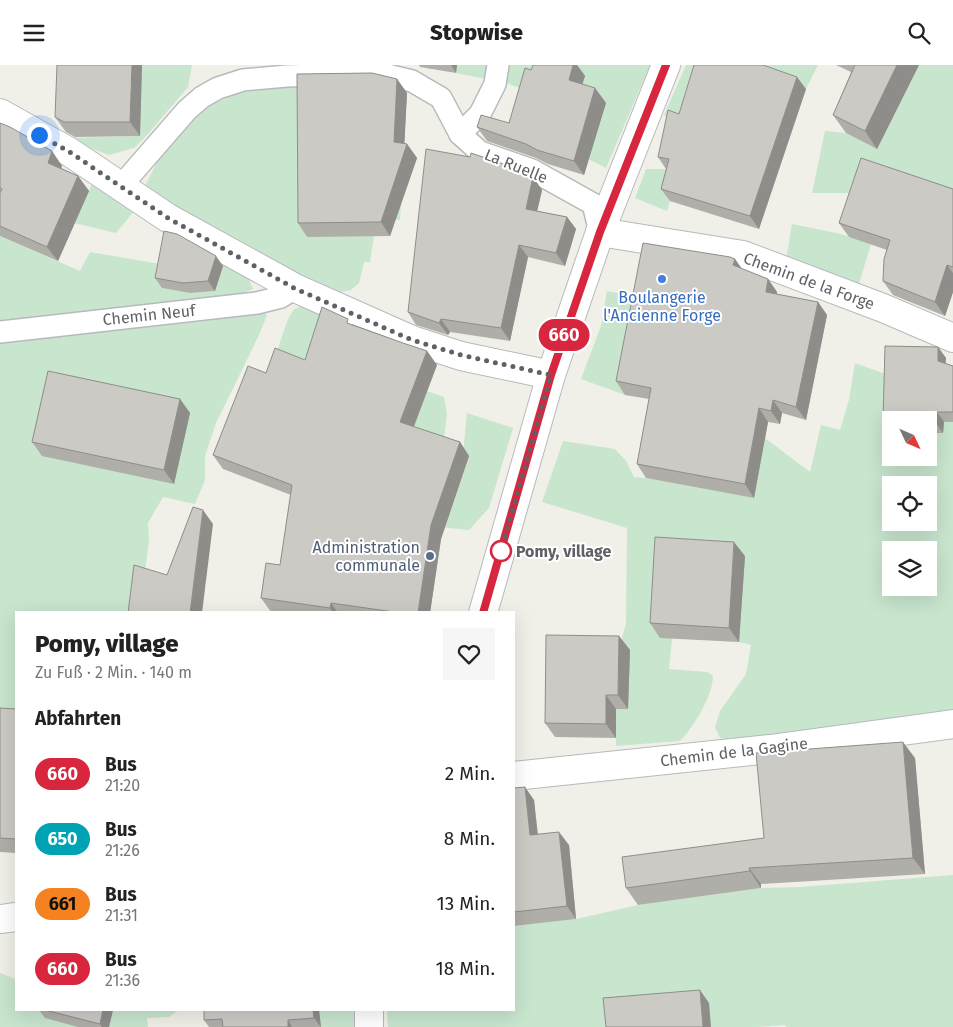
<!DOCTYPE html>
<html lang="de">
<head>
<meta charset="utf-8">
<style>
  body { margin:0; font-family:"Fira Sans",sans-serif; background:#f6f6f6; color:#222; height:100vh; display:flex; flex-direction:column; font-size:19px; white-space:nowrap }
  * { box-sizing:border-box; margin:0 }
  p { font-size:16px; color:#767676 }
  .icon { flex:none; width:28px; height:28px; fill:none; stroke:currentColor; stroke-width:2; stroke-linecap:round; stroke-linejoin:round }
  .map { position:relative; flex:1; overflow:hidden }
  .panel { position:absolute; left:15px; top:546px; width:500px; height:400px; display:flex; flex-direction:column; background:#fff; border-radius:0px; box-shadow:0 5px 20px #0002 }
  .panel>* { flex:none }
  .badge { padding:0 10px; border-radius:16px; font-size:18px; line-height:32px }
  .needle { width:32px; rotate:134deg }
  .buttons { position:absolute; left:882px; top:346px; display:grid; gap:10px }
  .buttons a { display:grid; place-items:center; width:55px; height:55px; border-radius:0px; background:#fff; box-shadow:0 5px 20px #0002; font-size:25px }
  .you { position:absolute; width:25px; height:25px; margin:-12px; border:4px solid #fff; border-radius:50%; background:#1a73e8; box-shadow:0 0 0 8px #1a73e833 }
  .map>.badge { position:absolute; translate:-50% -50%; box-shadow:0 0 0 2px #fff }
  h2 { padding:0 20px; font-size:19px; line-height:45px }
  .round { display:grid; place-items:center; flex:none; width:52px; height:52px; border-radius:0px; background:#f6f6f6 }
  .head { display:flex; align-items:center; justify-content:space-between; height:85px; padding:0 20px }
  h1 { font-size:24px; font-weight:800; line-height:38px }
  ul { padding:0; list-style:none }
  li { display:flex; align-items:center; gap:15px; height:65px; padding:0 20px }
  li div { flex:1 }
  li b { display:block; font-size:19px }
  li em { font-style:normal }
  li .badge { min-width:55px; font-weight:700; text-align:center }
  header { display:flex; justify-content:space-between; align-items:center; height:65px; padding:0 20px; background:#fff; font-size:22px; font-weight:800 }
  .map>svg:first-child { display:block }
</style>
</head>
<body>
<header><svg class="icon" aria-label="menu" viewBox="0 0 24 24"><path d="M4 6h16M4 12h16M4 18h16"/></svg>Stopwise<svg class="icon" aria-label="search" viewBox="0 0 24 24"><circle cx="10" cy="10" r="6"/><path d="M15 15l6 6"/></svg></header>
<div class="map">
<svg width="953" height="962" viewBox="0 0 953 962">
  <rect width="100%" height="100%" fill="#f0f0e8"/>
  <g fill="#c8e5ce" fill-rule="evenodd">
    <path d="M 142,0 L 192,0 L 188,22 L 147,70 L 134,83 L 109,90 L 64,73 L 140,71 Z"/>
    <path d="M 457,0 L 487,0 L 486,14 L 456,8 Z"/>
    <path d="M 507,0 L 650,0 L 606,103 L 588,94 L 532,28 L 504,17 Z"/>
    <path d="M 686,0 L 818,0 L 806,24 L 677,58 L 664,50 Z"/>
    <path d="M 919,0 L 953,0 L 953,135 L 865,128 L 812,128 L 825,66 L 846,68 L 877,84 Z"/>
    <path d="M 345,14 L 367,137 L 401,140 L 400,155 L 377,151 L 370,197 L 364,197 L 359,218 L 351,225 L 341,227 L 285,202 L 170,142 L 145,121 L 157,97 L 197,47 L 236,28 L 288,22 Z"/>
    <path d="M 646,104 L 667,104 L 678,107 L 667,146 L 635,133 Z"/>
    <path d="M 95,113 L 139,140 L 116,168 L 74,158 Z"/>
    <path d="M 792,159 L 841,169 L 871,179 L 856,229 L 785,201 Z"/>
    <path d="M 0,171 L 80,206 L 90,187 L 166,200 L 162,223 L 190,228 L 215,226 L 223,199 L 249,214 L 253,224 L 239,230 L 0,257 Z"/>
    <path d="M 607,226 L 644,233 L 625,330 L 581,314 L 601,261 Z"/>
    <path d="M 307,240 L 332,256 L 311,318 L 266,318 L 288,254 L 294,244 Z"/>
    <path d="M 258,244 L 267,250 L 259,270 L 216,358 L 205,391 L 205,415 L 195,439 L 163,432 L 148,458 L 149,475 L 140,547 L 16,548 L 16,658 L 0,657 L 0,275 Z"/>
    <path d="M 855,298 L 891,311 L 891,392 L 929,392 L 929,368 L 944,357 L 953,357 L 953,647 L 729,675 L 720,673 L 715,662 L 720,646 L 746,609 L 751,580 L 739,577 L 660,572 L 672,573 L 669,604 L 707,607 L 713,611 C 713,630 694,662 680,676 L 616,681 L 616,644 L 628,644 L 618,585 L 626,559 L 627,463 L 542,437 L 563,376 L 615,384 L 626,396 L 634,412 L 646,413 L 754,433 L 765,373 L 810,407 L 821,360 L 840,365 L 849,335 ZM 891,420 L 929,420 L 929,458 L 891,458 ZM 891,485 L 929,485 L 929,522 L 891,522 Z"/>
    <path d="M 427,326 L 444,332 L 447,349 L 443,382 L 463,389 L 467,348 L 513,363 L 489,443 L 469,465 L 351,453 Z"/>
    <path d="M 953,810 L 953,962 L 786,962 L 785,960 L 758,962 L 388,962 L 387,945 L 514,945 L 514,861 L 576,854 L 638,840 L 761,823 L 800,822 Z"/>
    <path d="M 0,908 L 16,914 L 16,945 L 47,945 L 78,962 L 0,962 Z"/>
    <path d="M 113,945 L 179,945 L 169,952 L 147,953 L 148,962 L 109,962 Z"/>
    <path d="M 319,945 L 354,945 L 356,962 L 321,962 Z"/>
  </g>
  <g fill="none" stroke-linecap="round" stroke-linejoin="round">
    <g stroke="#b8b9bd" stroke-width="24">
      <g id="service">
        <path d="M 460,69 L 480,49 L 495,19 L 498,0"/>
        <path d="M 121,121 L 187,45 L 202,32 L 218,23 L 243,15 L 287,11 L 379,8 L 412,16 L 441,33 L 460,69 L 480,87 L 532,105 L 593,139 L 600,167"/>
        <path d="M 0,267 L 257,238 L 281,232 L 295,223"/>
      </g>
    </g>
    <g stroke="#b8b9bd" stroke-width="30">
      <g id="minor">
        <path d="M 0,48 L 68,86 L 168,153 L 295,223 L 412,275 L 461,291 L 551,310"/>
        <path d="M 600,167 L 743,190 L 883,243 L 953,273"/>
        <path d="M 514,711 L 770,684 L 953,659"/>
        <path d="M 0,854 L 16,852"/>
      </g>
    </g>
    <g stroke="#b8b9bd" stroke-width="30">
      <g id="tertiary">
        <path d="M 483,548 L 551,310 L 600,167 L 666,0"/>
        <path d="M 369,945 L 369,962"/>
      </g>
    </g>
    <use href="#service" stroke="#fff" stroke-width="21"/>
    <use href="#minor" stroke="#fff" stroke-width="28"/>
    <use href="#tertiary" stroke="#fff" stroke-width="28"/>
  </g>
  <g fill="#afaea9">
    <path d="M 142,0 L 140,71 L 75,72 L 66,67 L 55,52 Z"/>
    <path d="M 419,0 L 457,0 L 456,8 L 420,2 Z"/>
    <path d="M 574,0 L 577,0 L 585,11 L 582,19 L 595,23 L 606,38 L 584,110 L 548,99 L 536,93 L 487,76 L 477,62 L 509,58 L 531,5 Z"/>
    <path d="M 836,0 L 919,0 L 877,84 L 846,68 L 833,50 L 851,7 Z"/>
    <path d="M 397,14 L 407,28 L 404,78 L 407,79 L 417,93 L 390,171 L 307,172 L 298,158 Z"/>
    <path d="M 806,24 L 759,164 L 670,136 L 661,124 L 666,104 L 658,92 L 679,49 Z"/>
    <path d="M 0,58 L 52,86 L 62,101 L 61,103 L 78,111 L 89,126 L 58,196 L 0,171 Z"/>
    <path d="M 533,112 L 542,125 L 537,146 L 567,152 L 576,164 L 565,201 L 528,192 L 510,276 L 450,267 L 448,270 L 416,260 L 408,247 Z"/>
    <path d="M 953,124 L 953,227 L 945,251 L 893,230 L 883,216 L 887,185 L 849,172 L 839,158 Z"/>
    <path d="M 735,194 L 742,204 L 768,214 L 777,227 L 777,229 L 818,237 L 827,250 L 806,355 L 782,348 L 780,359 L 768,357 L 754,433 L 646,413 L 637,399 L 649,334 L 625,330 L 616,316 Z"/>
    <path d="M 223,201 L 215,226 L 190,228 L 162,223 L 155,213 Z"/>
    <path d="M 352,259 L 403,278 L 427,286 L 437,300 L 414,362 L 460,377 L 469,391 L 441,474 L 430,548 L 271,547 L 261,533 L 280,500 L 291,430 L 223,404 L 213,390 L 266,308 L 305,295 Z"/>
    <path d="M 938,282 L 946,293 L 945,298 L 953,301 L 953,357 L 944,357 L 943,368 L 929,368 L 929,355 L 891,355 L 891,367 L 890,367 L 883,357 Z"/>
    <path d="M 180,334 L 190,348 L 174,419 L 42,391 L 32,377 Z"/>
    <path d="M 745,491 L 739,577 L 660,573 L 650,558 Z"/>
    <path d="M 619,571 L 630,585 L 628,644 L 616,644 L 616,673 L 555,672 L 545,658 Z"/>
    <path d="M 0,643 L 16,644 L 16,788 L 0,787 Z"/>
    <path d="M 915,693 L 925,809 L 761,819 L 761,823 L 638,840 L 626,823 L 764,773 Z"/>
    <path d="M 514,723 L 534,735 L 538,769 L 569,780 L 576,854 L 514,861 Z"/>
    <path d="M 39,945 L 113,945 L 109,962 L 78,962 L 45,953 Z"/>
    <path d="M 204,945 L 319,945 L 321,962 L 209,962 L 204,955 Z"/>
  </g>
  <g fill="#8f8d8a">
    <path d="M 132,0 L 142,0 L 140,71 L 130,57 Z"/>
    <path d="M 451,0 L 457,0 L 456,8 Z"/>
    <path d="M 573,0 L 577,0 L 585,11 L 579,30 L 569,15 Z"/>
    <path d="M 897,0 L 919,0 L 877,84 L 865,66 Z"/>
    <path d="M 797,12 L 806,24 L 759,164 L 750,151 Z"/>
    <path d="M 397,14 L 407,28 L 404,88 L 407,79 L 417,93 L 390,171 L 381,157 L 394,77 Z"/>
    <path d="M 595,23 L 606,38 L 584,110 L 574,96 Z"/>
    <path d="M 52,86 L 62,101 L 58,112 L 48,98 Z"/>
    <path d="M 78,111 L 89,126 L 58,196 L 47,182 Z"/>
    <path d="M 533,112 L 542,125 L 535,156 L 526,144 Z"/>
    <path d="M 567,152 L 576,164 L 565,201 L 556,188 Z"/>
    <path d="M 519,180 L 528,192 L 510,276 L 501,263 Z"/>
    <path d="M 216,191 L 223,201 L 215,226 L 208,216 Z"/>
    <path d="M 735,194 L 744,207 L 733,200 Z"/>
    <path d="M 947,200 L 953,208 L 953,227 L 945,251 L 935,237 Z"/>
    <path d="M 768,214 L 777,227 L 775,240 L 766,227 Z"/>
    <path d="M 818,237 L 827,250 L 806,355 L 796,342 Z"/>
    <path d="M 441,254 L 450,267 L 448,270 L 439,258 Z"/>
    <path d="M 938,282 L 946,293 L 945,306 L 938,296 Z"/>
    <path d="M 427,286 L 437,300 L 410,371 L 400,357 Z"/>
    <path d="M 180,334 L 190,348 L 174,419 L 164,405 Z"/>
    <path d="M 773,335 L 782,348 L 780,359 L 771,346 Z"/>
    <path d="M 759,343 L 768,357 L 754,433 L 745,419 Z"/>
    <path d="M 937,347 L 944,357 L 943,368 L 936,358 Z"/>
    <path d="M 460,377 L 469,391 L 441,474 L 430,548 L 418,548 L 431,460 Z"/>
    <path d="M 203,445 L 213,459 L 202,548 L 190,548 Z"/>
    <path d="M 734,477 L 745,491 L 739,577 L 729,563 Z"/>
    <path d="M 331,538 L 338,548 L 333,548 L 330,543 Z"/>
    <path d="M 619,571 L 630,585 L 628,644 L 618,630 Z"/>
    <path d="M 606,630 L 616,644 L 616,673 L 606,659 Z"/>
    <path d="M 903,677 L 915,693 L 925,809 L 913,793 Z"/>
    <path d="M 525,722 L 534,735 L 539,784 L 530,770 Z"/>
    <path d="M 559,767 L 569,780 L 576,854 L 567,841 Z"/>
    <path d="M 749,803 L 761,819 L 761,823 L 750,806 Z"/>
    <path d="M 700,925 L 709,938 L 711,962 L 703,962 Z"/>
    <path d="M 103,945 L 113,945 L 109,962 L 102,962 L 100,959 Z"/>
    <path d="M 313,945 L 319,945 L 321,962 L 314,953 Z"/>
    <path d="M 288,955 L 292,962 L 288,962 Z"/>
  </g>
  <g fill="#cccac5" stroke="#8f8d8a">
    <path d="M 57,0 L 132,0 L 130,57 L 64,57 L 55,52 Z"/>
    <path d="M 533,0 L 573,0 L 569,15 L 595,23 L 574,96 L 537,85 L 526,79 L 477,62 L 481,50 L 509,58 L 525,3 L 531,5 Z"/>
    <path d="M 694,0 L 763,0 L 797,12 L 750,151 L 661,124 L 669,94 L 658,92 L 668,45 L 679,49 Z"/>
    <path d="M 855,0 L 897,0 L 865,66 L 833,50 Z"/>
    <path d="M 372,8 L 397,14 L 394,77 L 407,79 L 381,157 L 298,158 L 297,9 Z"/>
    <path d="M 0,58 L 10,62 L 52,86 L 48,98 L 78,111 L 47,182 L 0,161 L 0,128 L 2,124 L 0,123 Z"/>
    <path d="M 426,84 L 470,92 L 471,88 L 518,104 L 533,112 L 526,144 L 567,152 L 556,188 L 519,180 L 501,263 L 441,254 L 439,258 L 408,247 Z"/>
    <path d="M 861,93 L 953,124 L 953,202 L 947,200 L 935,237 L 883,216 L 884,194 L 890,175 L 839,158 Z"/>
    <path d="M 164,166 L 177,169 L 216,191 L 208,216 L 183,218 L 155,213 Z"/>
    <path d="M 643,178 L 730,192 L 735,194 L 733,200 L 768,214 L 766,227 L 818,237 L 796,342 L 773,335 L 771,346 L 759,343 L 745,419 L 637,399 L 651,323 L 616,316 Z"/>
    <path d="M 322,242 L 348,254 L 347,258 L 403,278 L 427,286 L 400,357 L 460,377 L 431,460 L 418,548 L 401,548 L 331,538 L 330,543 L 261,533 L 266,498 L 280,500 L 292,420 L 213,390 L 248,301 L 266,308 L 275,283 L 305,295 Z"/>
    <path d="M 885,281 L 938,282 L 938,296 L 953,301 L 953,347 L 937,347 L 936,358 L 929,358 L 929,355 L 891,355 L 891,357 L 883,357 Z"/>
    <path d="M 48,306 L 180,334 L 164,405 L 32,377 Z"/>
    <path d="M 193,442 L 203,445 L 190,548 L 128,548 L 134,500 L 167,510 Z"/>
    <path d="M 655,472 L 734,477 L 729,563 L 650,558 Z"/>
    <path d="M 546,570 L 619,571 L 618,630 L 606,630 L 606,659 L 545,658 Z"/>
    <path d="M 0,643 L 16,644 L 16,774 L 0,773 Z"/>
    <path d="M 903,677 L 913,793 L 749,803 L 750,806 L 626,823 L 622,792 L 764,773 L 756,688 Z"/>
    <path d="M 525,722 L 530,770 L 559,767 L 567,841 L 514,847 L 514,723 Z"/>
    <path d="M 700,925 L 703,962 L 606,962 L 603,933 Z"/>
    <path d="M 45,945 L 103,945 L 100,959 Z"/>
    <path d="M 204,945 L 313,945 L 314,953 L 288,955 L 288,962 L 223,962 L 222,954 L 204,955 Z"/>
  </g>
  <g fill="none" stroke-linecap="round" stroke-linejoin="round">
    <g stroke="#fff" stroke-width="11">
      <path id="line" d="M 483,548 L 551,310 L 600,167 L 666,0"/>
    </g>
    <use href="#line" stroke="#d7263d" stroke-width="8"/>
    <path stroke="#606167" stroke-width="5" stroke-dasharray="0 9" d="M 39,70 L 68,86 L 168,153 L 294,223 L 412,275 L 461,290 L 551,310 L 501,486"/>
  </g>
  <circle fill="#3f7fe0" stroke="#fff" stroke-width="2" cx="662" cy="214" r="5"/>
  <circle fill="#fff" stroke="#d7263d" stroke-width="2.5" cx="501" cy="486" r="10"/>
  <circle fill="#5c6f8a" stroke="#fff" stroke-width="2" cx="430" cy="491" r="5"/>
  <g text-anchor="middle" dominant-baseline="central" stroke-width="4" stroke-linejoin="round" paint-order="stroke">
    <g font-size="16" fill="#606167" stroke="#fff">
      <text transform="translate(516 101) rotate(22)">La Ruelle</text>
      <text transform="translate(809 216) rotate(20)">Chemin de la Forge</text>
      <text transform="translate(149 250) rotate(-6)">Chemin Neuf</text>
      <text transform="translate(734 687) rotate(-7)">Chemin de la Gagine</text>
    </g>
    <g font-size="16" fill="#366cbe" stroke="#fff">
      <text x="662" y="232">Boulangerie<tspan x="662" dy="18">l'Ancienne Forge</tspan></text>
    </g>
    <g font-size="16" fill="#4e5e75" stroke="#fff" text-anchor="end">
      <text x="420" y="482">Administration<tspan x="420" dy="18">communale</tspan></text>
    </g>
    <g font-size="16" font-weight="bold" fill="#606167" stroke="#fff" text-anchor="start">
      <text x="516" y="486">Pomy, village</text>
    </g>
  </g>
</svg>
<div class="buttons">
<a><svg class="needle" viewBox="-14 -14 28 28"><path d="M0-13l5 13h-10z" fill="#e53935"/><path d="M0 13l5-13h-10z" fill="#767676"/></svg></a>
<a><svg class="icon" aria-label="locate" viewBox="0 0 24 24"><circle cx="12" cy="12" r="6"/><path d="M12 2v4M12 18v4M2 12h4M18 12h4"/></svg></a>
<a><svg class="icon" aria-label="layers" viewBox="0 0 24 24"><path d="M12 4l9 5-9 5-9-5zM3 14l9 5 9-5"/></svg></a>
</div>
<div class="you" style="left:39px;top:70px"></div>
<b class="badge" style="left:564px;top:270px;background:#d7263d;color:#fff">660</b>
<section class="panel">
<div class="head"><div><h1>Pomy, village</h1><p>Zu Fuß · 2 Min. · 140 m</p></div><a class="round"><svg class="icon" aria-label="heart" viewBox="0 0 24 24"><path d="M12 20l-8-8c-3-5 5-10 8-4 3-6 11-1 8 4z"/></svg></a></div>
<h2>Abfahrten</h2>
<ul>
<li><span class="badge" style="background:#d7263d;color:#fff">660</span><div><b>Bus</b><p>21:20</p></div><em>2 Min.</em></li>
<li><span class="badge" style="background:#00a3b4;color:#fff">650</span><div><b>Bus</b><p>21:26</p></div><em>8 Min.</em></li>
<li><span class="badge" style="background:#f58220;color:#111">661</span><div><b>Bus</b><p>21:31</p></div><em>13 Min.</em></li>
<li><span class="badge" style="background:#d7263d;color:#fff">660</span><div><b>Bus</b><p>21:36</p></div><em>18 Min.</em></li>
</ul>
</section>
</div>
</body>
</html>
